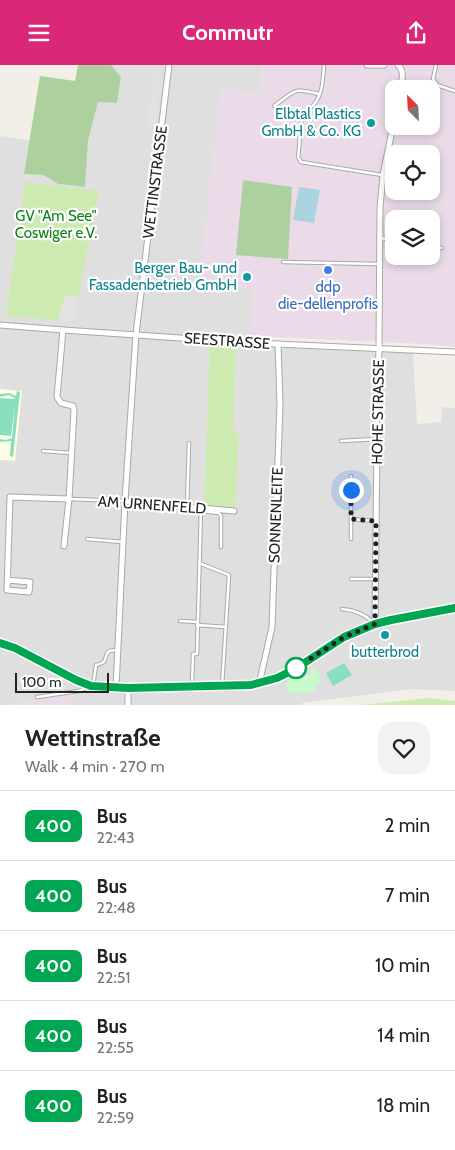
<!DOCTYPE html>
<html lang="en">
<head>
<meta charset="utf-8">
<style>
  body { margin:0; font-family:Cabin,sans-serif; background:#f2f2f2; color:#222; height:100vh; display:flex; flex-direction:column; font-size:19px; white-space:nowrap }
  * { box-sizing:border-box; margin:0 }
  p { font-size:16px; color:#767676 }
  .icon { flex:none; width:28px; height:28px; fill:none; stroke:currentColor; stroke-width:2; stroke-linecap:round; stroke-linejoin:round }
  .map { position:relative; height:640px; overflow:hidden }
  .side { display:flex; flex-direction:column; background:#fff; flex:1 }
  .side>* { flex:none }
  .badge { padding:0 10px; border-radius:8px; font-size:18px; line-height:32px }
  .needle { width:32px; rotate:336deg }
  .fabs { position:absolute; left:385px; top:15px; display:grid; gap:10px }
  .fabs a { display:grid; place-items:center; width:55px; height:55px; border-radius:10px; background:#fff; box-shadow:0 2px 8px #0003; font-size:25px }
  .scale { position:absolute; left:15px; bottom:12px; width:94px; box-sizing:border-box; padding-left:5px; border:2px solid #222; border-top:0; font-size:14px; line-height:18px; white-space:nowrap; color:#222; -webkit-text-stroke:4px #fff; paint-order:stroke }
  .you { position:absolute; width:25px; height:25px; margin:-12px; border:4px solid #fff; border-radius:50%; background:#1a73e8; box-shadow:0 0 0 8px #1a73e833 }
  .map>.badge { position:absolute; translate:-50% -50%; box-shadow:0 0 0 2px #fff }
  .round { display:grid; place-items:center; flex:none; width:52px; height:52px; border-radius:15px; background:#f2f2f2 }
  .overview { display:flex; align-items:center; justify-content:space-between; height:85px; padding:0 25px }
  h1 { font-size:24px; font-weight:700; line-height:38px }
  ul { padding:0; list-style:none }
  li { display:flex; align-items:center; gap:15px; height:70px; padding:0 25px; border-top:1px solid #e0e0e0 }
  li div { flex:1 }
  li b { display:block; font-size:19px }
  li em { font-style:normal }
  li .badge { min-width:55px; font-weight:700; text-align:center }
  header { display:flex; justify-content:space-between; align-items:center; height:65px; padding:0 25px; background:#db2777; color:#fff; font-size:22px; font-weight:700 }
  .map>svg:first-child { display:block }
</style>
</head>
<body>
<header><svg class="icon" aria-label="menu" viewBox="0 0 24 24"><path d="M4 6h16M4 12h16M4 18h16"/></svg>Commutr<svg class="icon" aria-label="share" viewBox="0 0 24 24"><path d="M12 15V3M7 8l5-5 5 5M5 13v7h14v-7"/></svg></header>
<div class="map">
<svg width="455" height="640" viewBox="0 0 455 640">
  <rect width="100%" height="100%" fill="#f2efe9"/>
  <path fill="#e0dfdf" d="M 111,0 L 263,0 L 258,29 L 221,24 L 253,224 L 250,281 L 377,287 L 413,286 L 417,359 L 441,357 L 442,342 L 455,343 L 455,626 L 412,624 L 302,638 L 302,640 L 72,640 L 72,630 L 10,640 L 0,640 L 0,71 L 29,75 L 25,109 L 43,110 L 58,119 L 84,122 L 88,76 L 98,37 L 117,38 L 121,12 Z"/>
  <g fill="#ebdbe8" fill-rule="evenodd">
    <path d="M 263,0 L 455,0 L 455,282 L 422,279 L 250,271 L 253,224 L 199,220 L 220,24 L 258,29 ZM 394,24 L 431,24 L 431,61 L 394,61 ZM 394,89 L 431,89 L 431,126 L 394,126 ZM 394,154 L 431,154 L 431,191 L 394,191 Z"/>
    <path d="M 72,630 L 72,640 L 10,640 Z"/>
  </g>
  <path fill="#ffffe5" d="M 0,324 L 22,326 L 15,396 L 0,395 Z"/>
  <g fill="#cdebb0">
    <path d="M 25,117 L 99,126 L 78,232 L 65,231 L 58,255 L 6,251 Z"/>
    <path d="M 210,278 L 236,280 L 233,368 L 239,369 L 235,443 L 204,441 Z"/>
    <path d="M 429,633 L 455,636 L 455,640 L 362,640 Z"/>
  </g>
  <g fill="#add19e">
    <path d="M 78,0 L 111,0 L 121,12 L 117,38 L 98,37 L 88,76 L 85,122 L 58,119 L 43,110 L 24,109 L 40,11 L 75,16 Z"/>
    <path d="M 243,115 L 292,122 L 288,194 L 236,190 Z"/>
  </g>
  <path fill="#c8facc" d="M 315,603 L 317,604 L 321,615 L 315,621 L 315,627 L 289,628 L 286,618 L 298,611 L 304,612 L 310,610 L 311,605 Z"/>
  <g fill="#88e0be">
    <path d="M 17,326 L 20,327 L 13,392 L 10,391 L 11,376 L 0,377 L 0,374 L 6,375 L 12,373 L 15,339 L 11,371 L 0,370 L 0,333 L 16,334 L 9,330 L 0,332 L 0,329 L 9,328 L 16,331 Z"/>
    <path d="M 344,598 L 352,610 L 333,621 L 326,608 Z"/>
  </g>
  <g fill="#e2e2e2">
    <path d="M 161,11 L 155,63 L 148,58 L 153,20 L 156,13 Z"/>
    <path d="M 65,231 L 78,232 L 74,256 L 58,255 Z"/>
  </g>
  <path fill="#aad3df" d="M 299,122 L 320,125 L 314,158 L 293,155 Z"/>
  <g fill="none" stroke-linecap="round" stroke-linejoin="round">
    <g stroke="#a9a9a9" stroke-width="4.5">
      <g id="lane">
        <path d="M 324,0 C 323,13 323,27 315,38 C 312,42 307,45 304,49 C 299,58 300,81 298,92 L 301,97 L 382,110"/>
        <path d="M 436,0 L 433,14 L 437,20 L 455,26"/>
        <path d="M 274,41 C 296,26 291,22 319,29"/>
        <path d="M 380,173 L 394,175"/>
        <path d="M 431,181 L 442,183"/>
        <path d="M 283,197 L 379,199"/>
        <path d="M 341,376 L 377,374"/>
        <path d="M 43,386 L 71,388"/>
        <path d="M 351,411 L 351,474"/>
        <path d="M 69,434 L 125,436"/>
        <path d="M 187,442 L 189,378"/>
        <path d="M 201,446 L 219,448 L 221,451 L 221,482"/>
        <path d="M 351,454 L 376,456"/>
        <path d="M 87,474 L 123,477"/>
        <path d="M 199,498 L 229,510 L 222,621"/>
        <path d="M 351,514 L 374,514"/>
        <path d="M 342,544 C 355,545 365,549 374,558"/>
        <path d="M 180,556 L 198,557"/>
        <path d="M 197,560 L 226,562"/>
        <path d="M 192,620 L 193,589 L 197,589 L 201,444"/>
        <path d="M 93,621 L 96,600 C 110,597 102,593 109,586 L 117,585"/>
        <path d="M 37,632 L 79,626 L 90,621"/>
      </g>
    </g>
    <g stroke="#a9a9a9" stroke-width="7">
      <g id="street">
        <path d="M 367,0 L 384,0"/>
        <path d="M 398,0 C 405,6 402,15 400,24"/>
        <path d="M 0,260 L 63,265 L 254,278 L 455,287"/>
        <path d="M 63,265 L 57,332 L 61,338 L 73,341 L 74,345 L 69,434 L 64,481"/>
        <path d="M 125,436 L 234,446"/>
        <path d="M 7,515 L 30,517 L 29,527 L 7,525 L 10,432 L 69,434"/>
        <path d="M 375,559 L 377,374 L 376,345 L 379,285 L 380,143 L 383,110 L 394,56"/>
        <path d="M 0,578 L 15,583 L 76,615 L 91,621 L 128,623 L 251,620 L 277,613 L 295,604 L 344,572 L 375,559 L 391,555 L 455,543"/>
        <path d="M 259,619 L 272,562 L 280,339 L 278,279"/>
        <path d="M 116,622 L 125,436 L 136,269 L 169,0"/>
        <path d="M 128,623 L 128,640"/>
      </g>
    </g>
    <use href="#lane" stroke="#fff" stroke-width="2.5"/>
    <use href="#street" stroke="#fff" stroke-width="5"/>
  </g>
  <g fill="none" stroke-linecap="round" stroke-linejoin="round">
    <g stroke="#fff" stroke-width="11">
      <path id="line" d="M 0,578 L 15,583 L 76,615 L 91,621 L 128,623 L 251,620 L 277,613 L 295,604 L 344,572 L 375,559 L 391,555 L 455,543"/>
    </g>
    <use href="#line" stroke="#00a651" stroke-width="8"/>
    <path stroke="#222" stroke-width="5" stroke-dasharray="0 9" d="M 296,603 L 344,572 L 375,559 L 376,456 L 351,454 L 351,425"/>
  </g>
  <g fill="#0f9aa8" stroke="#fff" stroke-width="2">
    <circle cx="371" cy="58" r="5"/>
    <circle cx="247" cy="212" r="5"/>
    <circle cx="385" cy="570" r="5"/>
  </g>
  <circle fill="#3f7fe0" stroke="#fff" stroke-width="2" cx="328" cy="205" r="5"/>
  <circle fill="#fff" stroke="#00a651" stroke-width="2.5" cx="296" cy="603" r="10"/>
  <g text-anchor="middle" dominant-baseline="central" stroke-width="4.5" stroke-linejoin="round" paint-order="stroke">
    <g font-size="15" fill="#0d838f" stroke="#fff" text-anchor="end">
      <text x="361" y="49">Elbtal Plastics<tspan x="361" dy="17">GmbH &amp; Co. KG</tspan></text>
      <text x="237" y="203">Berger Bau- und<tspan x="237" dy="17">Fassadenbetrieb GmbH</tspan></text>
      <text x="385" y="587" text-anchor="middle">butterbrod</text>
    </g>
    <g font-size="15" fill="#222" stroke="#fff">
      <text transform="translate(155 117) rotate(-83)">WETTINSTRASSE</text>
      <text transform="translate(227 276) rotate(4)">SEESTRASSE</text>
      <text transform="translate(378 347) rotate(-89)">HOHE STRASSE</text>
      <text transform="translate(152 440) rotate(4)">AM URNENFELD</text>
      <text transform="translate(276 450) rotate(-88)">SONNENLEITE</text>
    </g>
    <g font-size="15" fill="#0c8416" stroke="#fff">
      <text x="56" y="151">GV "Am See"<tspan x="56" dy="17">Coswiger e.V.</tspan></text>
    </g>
    <g font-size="15" fill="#366cbe" stroke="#fff">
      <text x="328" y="222">ddp<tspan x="328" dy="17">die-dellenprofis</tspan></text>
    </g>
  </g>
</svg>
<div class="fabs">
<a><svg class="needle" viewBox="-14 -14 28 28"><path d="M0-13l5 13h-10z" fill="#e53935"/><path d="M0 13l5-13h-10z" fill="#767676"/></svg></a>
<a><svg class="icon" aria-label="locate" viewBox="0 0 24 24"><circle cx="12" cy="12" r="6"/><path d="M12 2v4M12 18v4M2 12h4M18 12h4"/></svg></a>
<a><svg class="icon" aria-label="layers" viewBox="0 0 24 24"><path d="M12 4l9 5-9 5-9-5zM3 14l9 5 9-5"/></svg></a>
</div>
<div class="scale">100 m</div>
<div class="you" style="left:351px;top:425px"></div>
</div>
<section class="side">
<div class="overview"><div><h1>Wettinstraße</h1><p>Walk · 4 min · 270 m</p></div><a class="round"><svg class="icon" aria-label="heart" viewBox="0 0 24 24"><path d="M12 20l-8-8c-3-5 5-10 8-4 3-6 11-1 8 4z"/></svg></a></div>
<ul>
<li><span class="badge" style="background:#00a651;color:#fff">400</span><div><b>Bus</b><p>22:43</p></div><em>2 min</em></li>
<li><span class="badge" style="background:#00a651;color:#fff">400</span><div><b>Bus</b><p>22:48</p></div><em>7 min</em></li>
<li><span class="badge" style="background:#00a651;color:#fff">400</span><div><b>Bus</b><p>22:51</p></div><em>10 min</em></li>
<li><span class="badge" style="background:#00a651;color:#fff">400</span><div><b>Bus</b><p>22:55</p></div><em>14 min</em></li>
<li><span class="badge" style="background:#00a651;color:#fff">400</span><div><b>Bus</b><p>22:59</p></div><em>18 min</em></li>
</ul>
</section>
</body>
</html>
